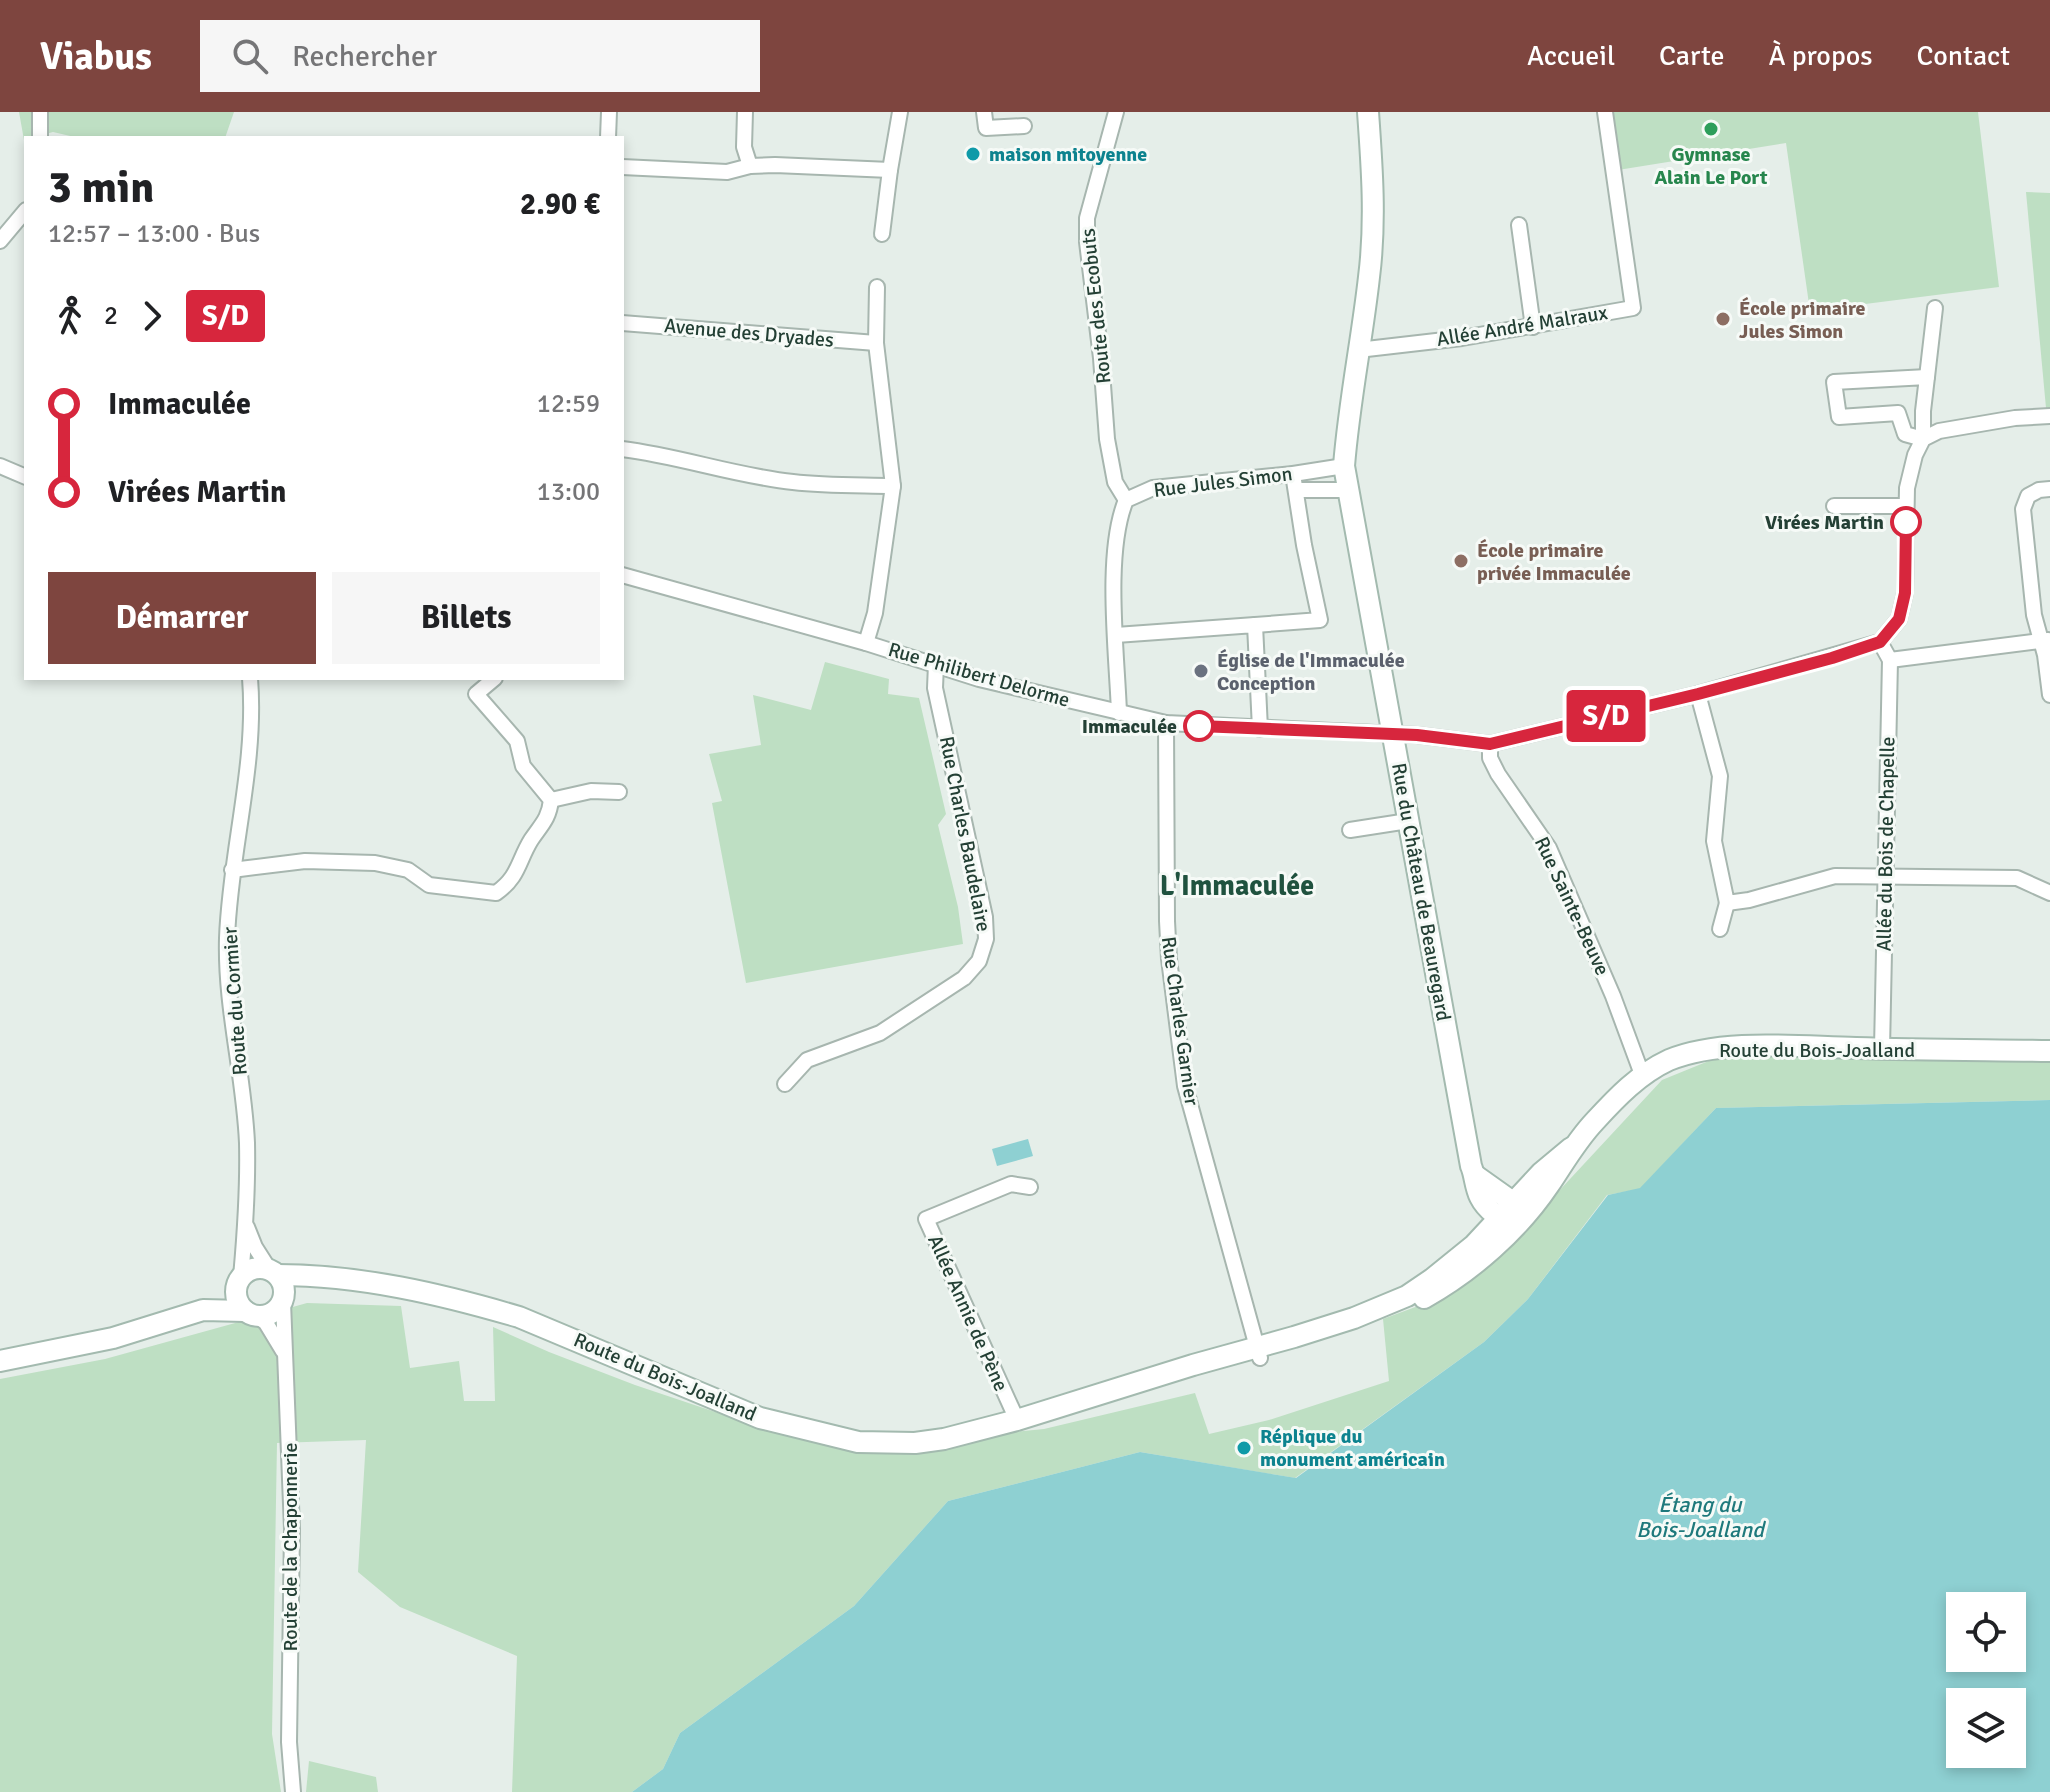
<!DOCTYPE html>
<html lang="fr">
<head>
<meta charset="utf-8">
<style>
  body { margin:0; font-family:Signika,sans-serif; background:#f6f6f6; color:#202124; height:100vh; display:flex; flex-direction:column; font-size:30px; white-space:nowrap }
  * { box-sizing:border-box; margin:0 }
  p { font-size:26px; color:#757577 }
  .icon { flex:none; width:44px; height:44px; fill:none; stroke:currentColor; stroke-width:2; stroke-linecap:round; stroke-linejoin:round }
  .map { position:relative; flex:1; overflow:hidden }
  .sheet { position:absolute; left:24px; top:24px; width:600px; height:544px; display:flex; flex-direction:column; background:#fff; border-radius:0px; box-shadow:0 4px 12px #0003 }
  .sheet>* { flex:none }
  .badge { padding:0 16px; border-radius:6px; font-size:28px; line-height:52px }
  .buttons { position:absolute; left:1946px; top:1480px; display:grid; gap:16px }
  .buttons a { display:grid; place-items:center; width:80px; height:80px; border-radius:0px; background:#fff; box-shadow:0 4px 12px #0003; font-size:40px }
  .map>.badge { position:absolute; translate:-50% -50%; box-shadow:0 0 0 4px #fff }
  .legs { display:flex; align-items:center; gap:12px; height:88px; padding:0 24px; font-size:26px }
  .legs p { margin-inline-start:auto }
  .summary { display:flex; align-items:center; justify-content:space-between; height:136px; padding:0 24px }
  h1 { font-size:44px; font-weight:700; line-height:60px }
  .action { display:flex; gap:16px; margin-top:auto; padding:16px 24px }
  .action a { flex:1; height:92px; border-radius:0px; background:#7e453f; color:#fff; font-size:32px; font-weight:700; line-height:92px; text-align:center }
  .action a+a { background:#f6f6f6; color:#202124 }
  ul { padding:0 24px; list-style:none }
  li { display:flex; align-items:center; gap:28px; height:88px; font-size:30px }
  li i { display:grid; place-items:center; width:12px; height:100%; margin:0 10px; background:currentColor }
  li i::after { content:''; width:20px; height:20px; margin:-10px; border:6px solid; border-radius:50%; background:#fff }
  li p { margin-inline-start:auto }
  li:first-child i { background:linear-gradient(#0000 50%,currentColor 0) }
  li:last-child i { background:linear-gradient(currentColor 50%,#0000 0) }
  header { display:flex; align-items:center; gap:48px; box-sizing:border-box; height:112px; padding:0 40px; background:#7e453f; color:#fff }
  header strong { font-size:38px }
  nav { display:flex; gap:44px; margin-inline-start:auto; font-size:28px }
  .search { width:560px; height:72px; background:#f6f6f6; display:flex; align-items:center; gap:20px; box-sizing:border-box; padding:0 28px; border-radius:0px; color:#757577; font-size:30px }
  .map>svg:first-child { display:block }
</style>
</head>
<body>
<header>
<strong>Viabus</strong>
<div class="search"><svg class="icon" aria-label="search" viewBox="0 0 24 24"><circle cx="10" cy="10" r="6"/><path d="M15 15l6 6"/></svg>Rechercher</div>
<nav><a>Accueil</a><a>Carte</a><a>À propos</a><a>Contact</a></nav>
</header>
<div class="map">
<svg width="2050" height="1680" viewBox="0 0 2050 1680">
  <rect width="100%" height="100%" fill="#e5eee9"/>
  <g fill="#bedfc3">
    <path d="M 19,0 L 234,0 L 225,26 L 79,26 L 53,20 L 24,28 Z"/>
    <path d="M 1609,0 L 1978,0 L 1999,175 L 1810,199 L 1786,31 L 1618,58 Z"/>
    <path d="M 2026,80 L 2050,81 L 2050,296 L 2046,296 Z"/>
    <path d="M 825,550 L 889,567 L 888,582 L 919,586 L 946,702 L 938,713 L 958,795 L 963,832 L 746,871 L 712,691 L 722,689 L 709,642 L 761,633 L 753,583 L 811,598 Z"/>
    <path d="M 1802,941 L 2050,946 L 2050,988 L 1716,996 L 1640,1077 L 1607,1083 L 1528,1187 L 1484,1230 L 1295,1366 L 1140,1340 L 948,1389 L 854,1494 L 680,1621 L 663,1657 L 632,1680 L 512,1680 L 517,1544 L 400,1495 L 358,1460 L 366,1328 L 277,1331 L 272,1622 L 281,1680 L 0,1680 L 0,1267 L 105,1247 L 307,1191 L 401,1194 L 410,1256 L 459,1249 L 464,1289 L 495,1289 L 493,1215 L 549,1240 L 635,1273 L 754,1313 L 843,1337 L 1044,1317 L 1195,1281 L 1209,1322 L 1269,1308 L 1389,1269 L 1383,1207 L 1445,1184 L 1503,1139 L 1662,968 L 1716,946 Z"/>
    <path d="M 309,1649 L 376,1665 L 378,1680 L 306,1680 Z"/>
  </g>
  <g fill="#8ed0d2" fill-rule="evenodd">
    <path d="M 2050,988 L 2050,1680 L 632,1680 L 663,1657 L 680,1621 L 854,1494 L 948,1389 L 1140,1340 L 1296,1366 L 1484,1230 L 1528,1187 L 1608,1083 L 1640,1076 L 1716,996 ZM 2012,1494 L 2012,1546 L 1960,1546 L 1960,1494 ZM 2012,1590 L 2012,1642 L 1960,1642 L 1960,1590 Z"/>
    <path d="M 1028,1027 L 1033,1044 L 997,1054 L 992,1037 Z"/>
  </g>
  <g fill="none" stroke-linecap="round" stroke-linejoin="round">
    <g stroke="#a7b6af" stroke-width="18">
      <g id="street">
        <path d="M 40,0 L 40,26"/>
        <path d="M 745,0 L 744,35 L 750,54"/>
        <path d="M 984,0 L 986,16 L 1024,14"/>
        <path d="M 1116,0 L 1087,106 L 1087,130 L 1101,246 L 1107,327 L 1115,370 L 1126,388"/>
        <path d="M 608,26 L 609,0"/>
        <path d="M 622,55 L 727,60 L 750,54 L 775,53 L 890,58 L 900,0"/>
        <path d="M 1519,113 L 1533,215"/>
        <path d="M 882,122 L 890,58"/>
        <path d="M 0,129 L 26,98"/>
        <path d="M 622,211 L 876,231"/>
        <path d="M 1358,238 L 1462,226 L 1633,196 L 1605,0"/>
        <path d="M 1927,265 L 1923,299 L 1923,327 L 1905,322 L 1898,301 L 1839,305 L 1834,270 Z"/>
        <path d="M 1927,265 L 1935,196"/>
        <path d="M 622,337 C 680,344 735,364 793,370 C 826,374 860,373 893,374"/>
        <path d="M 0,354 L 26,365"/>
        <path d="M 2050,377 L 2039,378 L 2028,384 L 2023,397 L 2034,503 L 2045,543 L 2050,583"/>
        <path d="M 1296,378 L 1348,378"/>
        <path d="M 1834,394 L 1906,394"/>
        <path d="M 622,463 L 866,531 L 979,567 L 1166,611 L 1417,623 L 1490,632 L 1698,582 L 1880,530 L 1899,507 L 1905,481 L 1907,376 L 1915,343 L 1923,327 L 1939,319 L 2015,306 L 2050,304"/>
        <path d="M 1255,513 L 1320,508 L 1304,433 L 1293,362"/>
        <path d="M 1116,523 L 1255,513 L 1260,617"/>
        <path d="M 1880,530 L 1890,548 L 1882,937"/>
        <path d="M 866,531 L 875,501 L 893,374 L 876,231 L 877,175"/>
        <path d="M 1890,548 L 2048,528"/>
        <path d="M 1698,582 L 1720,664 L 1714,729 L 1727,791 L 1749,788 L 1835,764 L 2017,766 L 2050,781"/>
        <path d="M 1119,601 C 1117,542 1104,441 1126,388 L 1153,376 L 1293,362 L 1344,354"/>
        <path d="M 1166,611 L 1167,809 L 1169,847 L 1185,974 L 1260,1246"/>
        <path d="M 1490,632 L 1490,646 L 1498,662 L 1549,736 L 1613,884 L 1640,957 L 1646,961"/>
        <path d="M 551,688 L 591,679 L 619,680"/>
        <path d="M 1350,718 L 1408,709"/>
        <path d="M 232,758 L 305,749 L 375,751 L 408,758 L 429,773 L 496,781 C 519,765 518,749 531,728 C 541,713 549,707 551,688 L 523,654 L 517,629 L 476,582 L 495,566"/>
        <path d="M 1720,817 L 1727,791"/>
        <path d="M 785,972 L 807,948 L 880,921 L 964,866 L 979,849 L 986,827 L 985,805 L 935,576 L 936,552"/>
        <path d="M 247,1115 L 255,1135 L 269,1157"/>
        <path d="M 241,1165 C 245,1121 248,1075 247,1031 C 244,962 225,895 227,826 C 230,739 257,653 250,566"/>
        <path d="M 283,1190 L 292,1417 L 289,1630 L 293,1680"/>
        <path d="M 257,1204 L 266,1211 L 283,1239"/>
        <path d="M 1017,1308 L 926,1107 L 1011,1072 L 1030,1075"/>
      </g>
    </g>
    <g stroke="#a3baaf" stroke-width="24">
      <g id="secondary">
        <path d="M 1368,0 C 1372,55 1376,110 1369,165 C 1362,228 1349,290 1344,354 L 1471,1054 C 1475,1063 1475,1075 1480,1085 C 1487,1099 1501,1107 1514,1115"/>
        <path d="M 1476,1064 L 1514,1091 L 1513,1104"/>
        <circle cx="260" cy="1180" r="24"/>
        <path d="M 278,1163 C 360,1163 441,1182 519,1205 L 760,1306 L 858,1330 L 915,1331 L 944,1327 L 1017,1308 L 1193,1253 L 1294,1225 L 1354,1206 L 1407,1184 L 1432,1167 L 1474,1133 L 1541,1061 L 1571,1036"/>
        <path d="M 1424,1186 C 1472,1159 1518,1119 1549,1073 C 1564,1051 1576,1029 1595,1009 C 1617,985 1639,962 1669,948 C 1722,926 1800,935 1856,936 C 1921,938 1985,938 2050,939"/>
        <path d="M 0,1249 L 113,1226 L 203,1198 L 245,1199"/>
      </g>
    </g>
    <use href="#street" stroke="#fff" stroke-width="14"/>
    <use href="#secondary" stroke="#fff" stroke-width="20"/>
  </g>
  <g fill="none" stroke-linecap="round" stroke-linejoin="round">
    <g stroke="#fff" stroke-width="18">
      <path id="line-1" d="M 1199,614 L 1417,623 L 1490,632 L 1698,582 L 1832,546 L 1880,530 L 1899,507 L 1905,481 L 1906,410"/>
    </g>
    <use href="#line-1" stroke="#d7263d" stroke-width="12"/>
  </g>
  <circle fill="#2e9e5b" stroke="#f6faf7" stroke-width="3" cx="1711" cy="17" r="8"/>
  <g fill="#0f9aa8" stroke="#f6faf7" stroke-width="3">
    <circle cx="973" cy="42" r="8"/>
    <circle cx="1244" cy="1336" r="8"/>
  </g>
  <g fill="#8d6e63" stroke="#f6faf7" stroke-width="3">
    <circle cx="1723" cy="207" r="8"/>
    <circle cx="1461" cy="449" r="8"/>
  </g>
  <g fill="#fff" stroke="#d7263d" stroke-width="4">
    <circle cx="1906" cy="410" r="14"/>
    <circle cx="1199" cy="614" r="14"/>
  </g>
  <circle fill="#6b7280" stroke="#f6faf7" stroke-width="3" cx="1201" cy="559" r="8"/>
  <g text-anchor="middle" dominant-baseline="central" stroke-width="6" stroke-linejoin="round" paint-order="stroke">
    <g font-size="20" font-weight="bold" fill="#0d838f" stroke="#f6faf7" text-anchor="start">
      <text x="989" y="42">maison mitoyenne</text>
      <text x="1260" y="1324">Réplique du<tspan x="1260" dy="23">monument américain</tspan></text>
    </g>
    <g font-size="20" font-weight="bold" fill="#27864d" stroke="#f6faf7">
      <text x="1711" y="42">Gymnase<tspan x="1711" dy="23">Alain Le Port</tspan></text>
    </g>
    <g font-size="20" fill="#244035" stroke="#f6faf7">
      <text transform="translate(1096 194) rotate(-96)">Route des Ecobuts</text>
      <text transform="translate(1522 214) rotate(-9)">Allée André Malraux</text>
      <text transform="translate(749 221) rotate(5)">Avenue des Dryades</text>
      <text transform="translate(1223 370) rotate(-7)">Rue Jules Simon</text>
      <text transform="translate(979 563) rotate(16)">Rue Philibert Delorme</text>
      <text transform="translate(965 722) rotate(79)">Rue Charles Baudelaire</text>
      <text transform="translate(1886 732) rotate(-89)">Allée du Bois de Chapelle</text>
      <text transform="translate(1421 780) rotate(80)">Rue du Château de Beauregard</text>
      <text transform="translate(1572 794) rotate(65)">Rue Sainte-Beuve</text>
      <text transform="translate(235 889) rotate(-94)">Route du Cormier</text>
      <text transform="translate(1180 909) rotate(82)">Rue Charles Garnier</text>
      <text x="1817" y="938">Route du Bois-Joalland</text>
      <text transform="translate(968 1201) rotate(66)">Allée Annie de Pène</text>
      <text transform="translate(665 1265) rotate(23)">Route du Bois-Joalland</text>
      <text transform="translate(290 1435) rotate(-90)">Route de la Chaponnerie</text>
    </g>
    <g font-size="20" font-weight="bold" fill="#785e54" stroke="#f6faf7" text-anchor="start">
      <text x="1739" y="196">École primaire<tspan x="1739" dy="23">Jules Simon</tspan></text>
      <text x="1477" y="438">École primaire<tspan x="1477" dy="23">privée Immaculée</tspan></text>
    </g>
    <g font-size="20" font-weight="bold" fill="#244035" stroke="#f6faf7" text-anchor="end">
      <text x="1884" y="410">Virées Martin</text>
      <text x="1177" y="614">Immaculée</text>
    </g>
    <g font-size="20" font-weight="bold" fill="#5b616d" stroke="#f6faf7" text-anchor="start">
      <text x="1217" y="548">Église de l'Immaculée<tspan x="1217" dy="23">Conception</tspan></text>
    </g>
    <g font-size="22" font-style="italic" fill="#1e797c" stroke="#f6faf7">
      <text x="1700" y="1392">Étang du<tspan x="1700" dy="25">Bois-Joalland</tspan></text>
    </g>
    <g font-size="28" font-weight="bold" fill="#20523f" stroke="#f6faf7">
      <text x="1237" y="774">L'Immaculée</text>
    </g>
  </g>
</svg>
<div class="buttons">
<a><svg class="icon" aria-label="locate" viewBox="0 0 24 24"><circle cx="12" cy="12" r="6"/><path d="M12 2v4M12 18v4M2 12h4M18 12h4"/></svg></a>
<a><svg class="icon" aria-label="layers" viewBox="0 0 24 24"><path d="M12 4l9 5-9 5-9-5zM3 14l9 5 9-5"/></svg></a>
</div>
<b class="badge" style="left:1606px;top:604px;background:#d7263d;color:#fff">S/D</b>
<section class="sheet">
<div class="summary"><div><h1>3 min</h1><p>12:57 – 13:00 · Bus</p></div><b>2.90 €</b></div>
<div class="legs"><svg class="icon" aria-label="walk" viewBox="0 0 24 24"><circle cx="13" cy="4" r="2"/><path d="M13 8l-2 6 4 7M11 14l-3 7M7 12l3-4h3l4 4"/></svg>2<svg class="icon" aria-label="forward" viewBox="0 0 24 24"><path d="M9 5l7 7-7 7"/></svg><b class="badge" style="background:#d7263d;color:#fff">S/D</b></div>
<ul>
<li><i style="color:#d7263d"></i><b>Immaculée</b><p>12:59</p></li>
<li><i style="color:#d7263d"></i><b>Virées Martin</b><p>13:00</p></li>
</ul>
<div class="action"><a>Démarrer</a><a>Billets</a></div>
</section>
</div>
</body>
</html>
